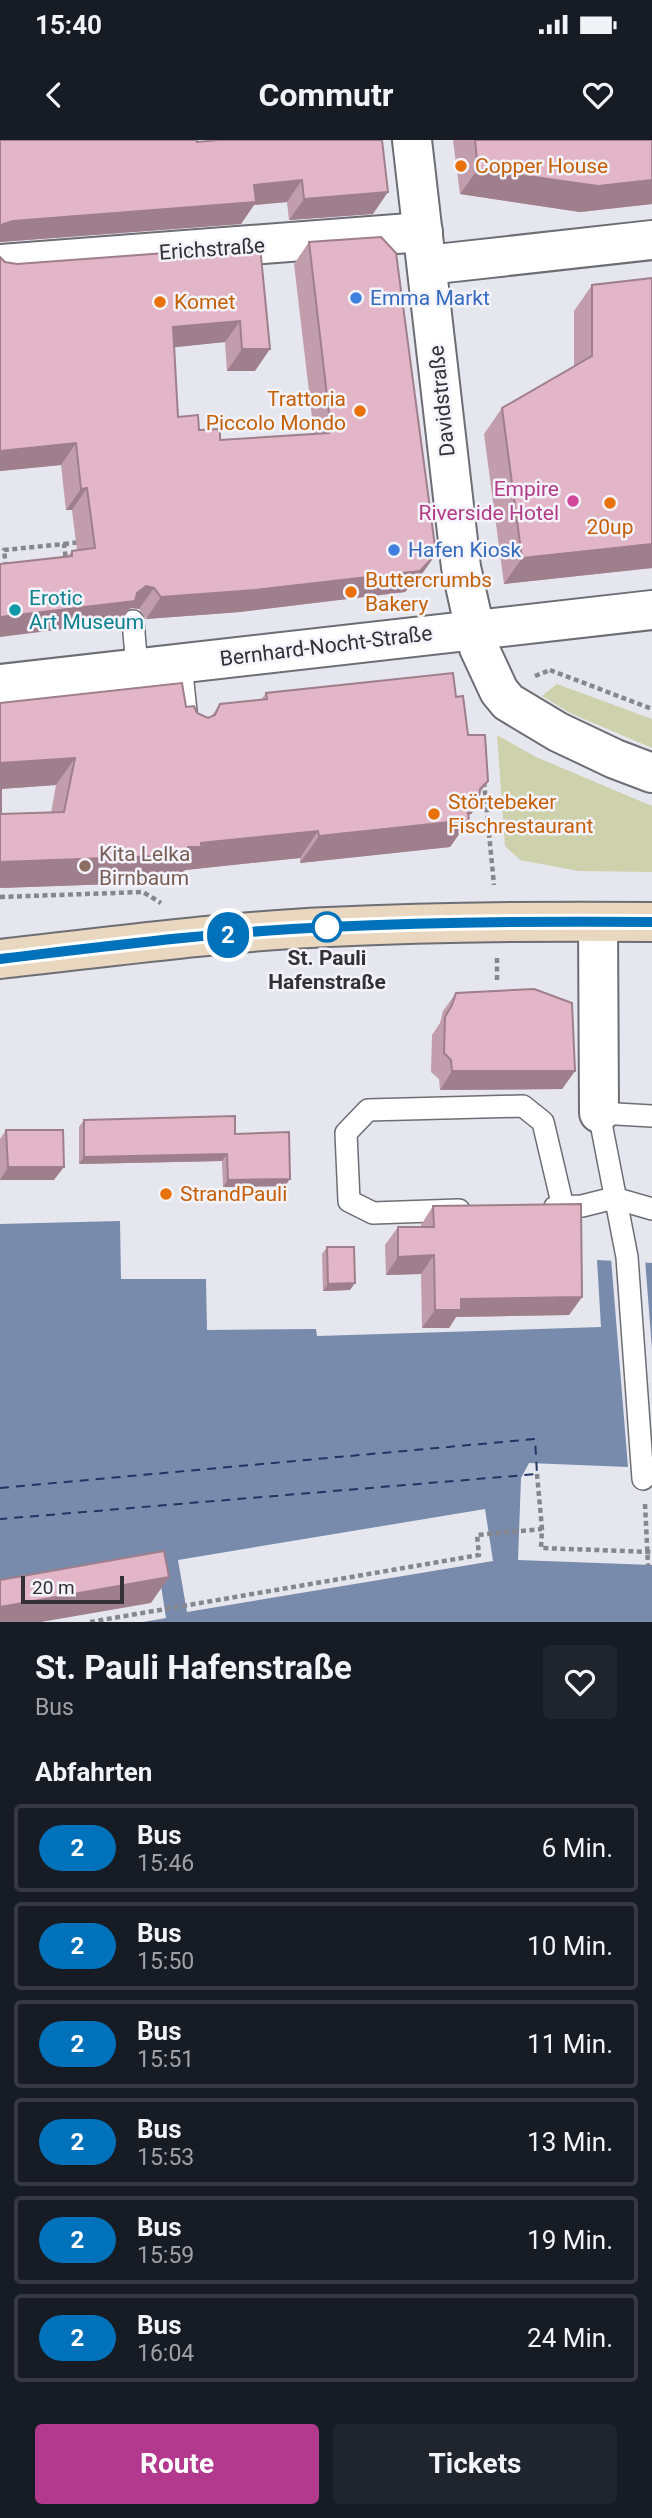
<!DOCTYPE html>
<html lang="de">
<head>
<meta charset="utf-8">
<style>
  body { margin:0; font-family:Roboto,sans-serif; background:#20242c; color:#f1f3f6; height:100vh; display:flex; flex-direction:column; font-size:26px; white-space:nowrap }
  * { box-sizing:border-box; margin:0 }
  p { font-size:23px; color:#9ea1a6 }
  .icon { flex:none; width:38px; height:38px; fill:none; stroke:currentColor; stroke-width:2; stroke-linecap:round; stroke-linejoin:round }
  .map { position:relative; height:1482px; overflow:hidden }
  .drawer { display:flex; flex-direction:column; background:#171b24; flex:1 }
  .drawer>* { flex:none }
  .badge { padding:0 14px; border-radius:23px; font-size:24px; line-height:46px }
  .scale { position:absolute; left:21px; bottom:18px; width:103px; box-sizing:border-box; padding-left:7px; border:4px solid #323235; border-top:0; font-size:19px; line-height:24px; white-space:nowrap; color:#323235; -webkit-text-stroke:5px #f4f3fc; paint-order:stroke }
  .map>.badge { position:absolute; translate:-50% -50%; box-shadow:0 0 0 4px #fff }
  h2 { padding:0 35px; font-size:26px; line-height:63px }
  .round { display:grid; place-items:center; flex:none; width:74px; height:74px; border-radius:7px; background:#20242c }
  .overview { display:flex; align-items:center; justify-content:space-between; height:119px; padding:0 35px }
  h1 { font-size:33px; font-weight:700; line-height:52px }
  .primary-button { display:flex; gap:14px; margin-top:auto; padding:14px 35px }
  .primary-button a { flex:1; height:80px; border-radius:7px; background:#b2398e; color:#fff; font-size:28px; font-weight:700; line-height:80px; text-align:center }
  .primary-button a+a { background:#20242c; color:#f1f3f6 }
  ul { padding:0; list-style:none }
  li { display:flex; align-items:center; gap:21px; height:88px; margin:0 14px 10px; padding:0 21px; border:4px solid #363941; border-radius:7px }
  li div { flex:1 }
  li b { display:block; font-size:26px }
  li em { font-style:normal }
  li .badge { min-width:77px; font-weight:700; text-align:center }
  .status { display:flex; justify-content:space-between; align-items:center; height:49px; padding:0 35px; background:#171b24; direction:ltr }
  .status svg { height:19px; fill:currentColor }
  header { display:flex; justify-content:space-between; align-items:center; height:91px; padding:0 35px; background:#171b24; font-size:32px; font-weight:700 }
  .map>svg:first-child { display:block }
</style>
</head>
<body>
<div class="status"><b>15:40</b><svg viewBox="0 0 49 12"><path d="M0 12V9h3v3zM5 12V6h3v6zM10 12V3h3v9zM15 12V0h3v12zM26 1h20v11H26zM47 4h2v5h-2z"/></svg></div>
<header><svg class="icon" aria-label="back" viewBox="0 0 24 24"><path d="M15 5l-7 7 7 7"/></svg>Commutr<svg class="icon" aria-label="heart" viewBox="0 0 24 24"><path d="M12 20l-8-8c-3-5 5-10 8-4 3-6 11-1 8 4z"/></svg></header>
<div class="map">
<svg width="652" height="1482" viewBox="0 0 652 1482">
  <rect width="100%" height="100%" fill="#e6e6ef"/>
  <g fill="#ced2ac">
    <path d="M 557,544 L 652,579 L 652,608 L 570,573 L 542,556 Z"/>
    <path d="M 497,595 L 536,617 L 652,666 L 652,732 L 578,731 L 520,720 L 505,706 Z"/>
  </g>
  <path fill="#788bac" d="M 120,1081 L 121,1139 L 206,1139 L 207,1190 L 316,1189 L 317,1196 L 601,1187 L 597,1120 L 652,1123 L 652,1482 L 0,1482 L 0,1084 Z"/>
  <g fill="#e6e6ef">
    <path d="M 611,1118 L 645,1119 L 652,1209 L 652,1425 L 518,1420 L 521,1338 L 529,1323 L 628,1327 Z"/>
    <path d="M 485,1369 L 493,1421 L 187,1472 L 178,1420 Z"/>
    <path d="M 158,1426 L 166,1478 L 143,1482 L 0,1482 Z"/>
  </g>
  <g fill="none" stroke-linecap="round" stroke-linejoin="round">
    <path stroke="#1f3563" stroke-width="2" stroke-dasharray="9 7" stroke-linecap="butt" d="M 0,1348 L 535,1299 L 537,1334 L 0,1379"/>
    <g stroke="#6d6d74" stroke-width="24">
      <g id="lane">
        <path d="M 133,481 L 137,528"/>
        <path d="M 181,523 L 188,591"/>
        <path d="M 555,1067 L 582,1066 L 614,1058 L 652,1069"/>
        <path d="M 459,1070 L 373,1073 L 349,1061 L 346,993 L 368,970 L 523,966 L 543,982 L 563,1067"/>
        <path d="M 643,1339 L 627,1117 L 599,973 L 652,976"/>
      </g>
    </g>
    <g stroke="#6d6d74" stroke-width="42">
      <g id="street">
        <path d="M 412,0 L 461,427 L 479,508 L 499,551 L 508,562 L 558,592 L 615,619 L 652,633"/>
        <path d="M 0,124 L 423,92"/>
        <path d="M 427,125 L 652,100"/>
        <path d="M 0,544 L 652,470"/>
        <path d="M 598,782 L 599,973"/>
      </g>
    </g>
    <g stroke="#6d6d74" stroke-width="42">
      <path id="secondary" d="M 0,819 C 109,807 218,792 328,787 C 436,782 544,781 652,782"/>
    </g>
    <g stroke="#86868c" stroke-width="4.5" stroke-dasharray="5 3.5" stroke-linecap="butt">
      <path d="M 64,404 L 81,402"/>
      <path d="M 6,427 L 4,410 L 64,404 L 66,420"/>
      <path d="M 550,530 L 652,569"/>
      <path d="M 535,536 L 550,530"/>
      <path d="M 484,642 L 494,745"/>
      <path d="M 0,757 L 143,752 L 161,763"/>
      <path d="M 497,818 L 497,842"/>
      <path d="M 537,1334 L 542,1389"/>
      <path d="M 645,1364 L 648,1425"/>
      <path d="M 90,1482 L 479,1415 L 477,1395 L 542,1389 L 541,1408 L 652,1412"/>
    </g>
    <use href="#lane" stroke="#fff" stroke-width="21"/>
    <use href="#street" stroke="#fff" stroke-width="38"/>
    <use href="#secondary" stroke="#e9d7bf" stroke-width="38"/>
  </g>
  <g fill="#c29dab" fill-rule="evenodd">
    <path d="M 0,0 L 197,2 L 219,0 L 373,74 L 289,80 L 287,62 L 254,65 L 241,84 L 0,102 Z"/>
    <path d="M 453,0 L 652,0 L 652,64 L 580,72 L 460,54 Z"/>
    <path d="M 309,102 L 436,414 L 421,435 L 405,452 L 240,472 L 146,479 L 139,469 L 131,468 L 129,470 L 120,482 L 67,417 L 72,411 L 77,410 L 72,370 L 66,370 L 61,325 L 0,331 L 0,117 L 5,122 L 17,124 L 260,106 L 255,231 L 227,231 L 225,202 L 174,207 L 178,277 L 199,290 L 220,300 L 314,294 L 294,124 Z"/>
    <path d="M 652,138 L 652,428 L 504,444 L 484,294 L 502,268 L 574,227 L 574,171 L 592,145 Z"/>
    <path d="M 266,553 L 456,557 L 468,595 L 488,641 L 480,653 L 468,676 L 469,680 L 450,707 L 300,723 L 300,718 L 185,730 L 182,734 L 174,734 L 169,742 L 0,748 L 0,563 L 186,567 L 208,578 L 211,577 L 220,564 L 261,560 ZM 56,645 L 51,673 L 1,674 L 1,649 Z"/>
    <path d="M 456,853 L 575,931 L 562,949 L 440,950 L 439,939 L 431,932 L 432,895 L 440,883 L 443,871 Z"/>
    <path d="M 84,980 L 235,994 L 285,1046 L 223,1047 L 222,1021 L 79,1024 L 79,987 Z"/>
    <path d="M 6,990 L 54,1040 L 0,1040 L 0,999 Z"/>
    <path d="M 433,1066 L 582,1157 L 569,1175 L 456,1177 L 449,1188 L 422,1188 L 421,1134 L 386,1135 L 385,1105 L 398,1087 L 421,1087 L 421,1085 Z"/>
    <path d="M 327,1107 L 350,1150 L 323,1151 L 322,1114 Z"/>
  </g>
  <g fill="#9e7f8b">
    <path d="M 478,29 L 652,40 L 652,64 L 580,72 L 460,54 Z"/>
    <path d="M 302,40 L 287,62 L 254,65 L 241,84 L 0,102 L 0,88 L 3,84 L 13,81 L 254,45 Z"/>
    <path d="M 388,52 L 373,74 L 289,80 L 304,59 Z"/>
    <path d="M 240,181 L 225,202 L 158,209 L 173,187 Z"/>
    <path d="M 242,209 L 270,209 L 255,231 L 227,231 Z"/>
    <path d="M 76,303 L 61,325 L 0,331 L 0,311 Z"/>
    <path d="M 87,348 L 72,370 L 66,370 L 81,349 Z"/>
    <path d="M 652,404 L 652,428 L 504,444 L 522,418 Z"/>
    <path d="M 436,414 L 421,435 L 405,452 L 240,472 L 146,479 L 161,457 Z"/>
    <path d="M 146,446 L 154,448 L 139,469 L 131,468 L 129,470 L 120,482 L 0,497 L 0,477 L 137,453 Z"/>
    <path d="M 75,618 L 56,645 L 0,649 L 1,623 Z"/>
    <path d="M 471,673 L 465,681 L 469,680 L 450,707 L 300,723 L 319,696 Z"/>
    <path d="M 318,691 L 300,718 L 185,730 L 182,734 L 174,734 L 169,742 L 0,748 L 0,722 L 188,707 L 201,703 Z"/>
    <path d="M 452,931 L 575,931 L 562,949 L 440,950 Z"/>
    <path d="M 227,1014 L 222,1021 L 79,1024 L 84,1017 Z"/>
    <path d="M 8,1027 L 64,1027 L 54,1040 L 0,1040 Z"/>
    <path d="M 290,1039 L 285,1046 L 223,1047 L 228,1040 Z"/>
    <path d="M 434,1115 L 421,1134 L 386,1135 L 398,1117 Z"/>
    <path d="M 355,1143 L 350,1150 L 323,1151 L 328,1144 Z"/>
    <path d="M 582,1157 L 569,1175 L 456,1177 L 449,1188 L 422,1188 L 435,1170 L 461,1159 Z"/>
    <path d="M 169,1437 L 151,1463 L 41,1482 L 0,1482 L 0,1467 Z"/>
  </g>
  <g fill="#e2b6c7" stroke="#9e7f8b" stroke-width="2" fill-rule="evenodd">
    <path d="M 0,0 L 197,0 L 197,2 L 219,0 L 382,0 L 388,52 L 304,59 L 302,40 L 254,45 L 256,62 L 13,81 L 3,84 L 0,88 Z"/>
    <path d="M 475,0 L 652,0 L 652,40 L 598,46 L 478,29 Z"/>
    <path d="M 381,97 L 396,113 L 436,414 L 420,431 L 255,450 L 161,457 L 154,448 L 146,446 L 137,453 L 135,461 L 0,477 L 0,424 L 72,416 L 72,411 L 95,408 L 87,348 L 81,349 L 76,303 L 0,311 L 0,117 L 5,122 L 17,124 L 260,106 L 270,209 L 242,209 L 240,181 L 173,187 L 178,277 L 198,275 L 199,290 L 220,289 L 220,300 L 329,293 L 331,290 L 309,102 Z"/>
    <path d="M 652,138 L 652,404 L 522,418 L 502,268 L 592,216 L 592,145 Z"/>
    <path d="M 453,533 L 456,557 L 463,556 L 468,595 L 485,595 L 488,641 L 480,649 L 479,659 L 471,673 L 468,673 L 469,680 L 319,696 L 318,691 L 201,703 L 201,707 L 188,707 L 188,715 L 0,722 L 0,563 L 182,543 L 186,567 L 194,566 L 197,573 L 208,578 L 215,575 L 220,564 L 267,559 L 266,553 ZM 75,618 L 64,672 L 1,674 L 1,623 Z"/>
    <path d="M 534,849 L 572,863 L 575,931 L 452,931 L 451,920 L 444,913 L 445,877 L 452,865 L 456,853 Z"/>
    <path d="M 235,976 L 235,994 L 289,992 L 290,1039 L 228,1040 L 227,1014 L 84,1017 L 84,980 Z"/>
    <path d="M 6,990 L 63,990 L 64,1027 L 8,1027 Z"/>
    <path d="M 581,1064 L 582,1157 L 461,1159 L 461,1170 L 435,1170 L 434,1115 L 398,1117 L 398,1087 L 434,1087 L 433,1066 Z"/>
    <path d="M 327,1107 L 354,1107 L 355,1143 L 328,1144 Z"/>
    <path d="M 164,1411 L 169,1437 L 0,1467 L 0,1440 Z"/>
  </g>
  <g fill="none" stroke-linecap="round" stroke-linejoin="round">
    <g stroke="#fff" stroke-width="16">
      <path id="line" d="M 0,819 C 109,806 218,792 328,787 C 436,782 544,781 652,782"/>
    </g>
    <use href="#line" stroke="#0072bc" stroke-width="10"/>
  </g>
  <g fill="#e8710a" stroke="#f4f3fc" stroke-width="2.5">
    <circle cx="461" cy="26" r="7"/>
    <circle cx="160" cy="162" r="7"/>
    <circle cx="360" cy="271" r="7"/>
    <circle cx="610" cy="363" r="7"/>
    <circle cx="351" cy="452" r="7"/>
    <circle cx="434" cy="674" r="7"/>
    <circle cx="166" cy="1054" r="7"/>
  </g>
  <g fill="#3f7fe0" stroke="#f4f3fc" stroke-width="2.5">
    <circle cx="356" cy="158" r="7"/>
    <circle cx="394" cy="410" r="7"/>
  </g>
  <circle fill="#d1479c" stroke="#f4f3fc" stroke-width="2.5" cx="573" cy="361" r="7"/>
  <circle fill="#0f9aa8" stroke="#f4f3fc" stroke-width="2.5" cx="15" cy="470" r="7"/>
  <circle fill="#8d6e63" stroke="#f4f3fc" stroke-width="2.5" cx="85" cy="726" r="7"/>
  <circle fill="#fff" stroke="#0072bc" stroke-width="3.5" cx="327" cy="787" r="14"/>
  <g text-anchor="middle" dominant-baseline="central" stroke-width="5" stroke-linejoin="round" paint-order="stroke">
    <g font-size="21" fill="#c56008" stroke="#f4f3fc" text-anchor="start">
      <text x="475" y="26">Copper House</text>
      <text x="174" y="162">Komet</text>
      <text x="346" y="259" text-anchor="end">Trattoria<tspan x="346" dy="24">Piccolo Mondo</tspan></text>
      <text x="610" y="387" text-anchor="middle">20up</text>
      <text x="365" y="440">Buttercrumbs<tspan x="365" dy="24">Bakery</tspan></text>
      <text x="448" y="662">Störtebeker<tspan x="448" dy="24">Fischrestaurant</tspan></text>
      <text x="180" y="1054">StrandPauli</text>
    </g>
    <g font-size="21" fill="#323235" stroke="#f4f3fc">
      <text transform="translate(212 109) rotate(-4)">Erichstraße</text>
      <text transform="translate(442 261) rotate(-96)">Davidstraße</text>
      <text transform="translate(326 506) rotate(-7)">Bernhard-Nocht-Straße</text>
    </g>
    <g font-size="21" fill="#366cbe" stroke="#f4f3fc" text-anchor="start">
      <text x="370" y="158">Emma Markt</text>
      <text x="408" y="410">Hafen Kiosk</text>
    </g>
    <g font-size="21" fill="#b23c85" stroke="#f4f3fc" text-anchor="end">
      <text x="559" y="349">Empire<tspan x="559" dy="24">Riverside Hotel</tspan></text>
    </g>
    <g font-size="21" fill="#0d838f" stroke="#f4f3fc" text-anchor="start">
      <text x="29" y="458">Erotic<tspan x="29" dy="24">Art Museum</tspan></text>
    </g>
    <g font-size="21" fill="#785e54" stroke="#f4f3fc" text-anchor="start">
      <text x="99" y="714">Kita Lelka<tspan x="99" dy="24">Birnbaum</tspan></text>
    </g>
    <g font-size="21" font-weight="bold" fill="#323235" stroke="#f4f3fc">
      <text x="327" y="818">St. Pauli<tspan x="327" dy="24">Hafenstraße</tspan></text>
    </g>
  </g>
</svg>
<div class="scale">20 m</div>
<b class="badge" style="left:228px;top:795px;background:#0072bc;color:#fff">2</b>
</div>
<section class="drawer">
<div class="overview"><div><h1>St. Pauli Hafenstraße</h1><p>Bus</p></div><a class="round"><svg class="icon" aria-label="heart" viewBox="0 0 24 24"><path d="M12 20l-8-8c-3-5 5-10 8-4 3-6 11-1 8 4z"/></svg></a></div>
<h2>Abfahrten</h2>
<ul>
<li><span class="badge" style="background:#0072bc;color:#fff">2</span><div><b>Bus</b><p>15:46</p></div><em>6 Min.</em></li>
<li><span class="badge" style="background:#0072bc;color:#fff">2</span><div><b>Bus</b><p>15:50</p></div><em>10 Min.</em></li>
<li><span class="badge" style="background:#0072bc;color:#fff">2</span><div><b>Bus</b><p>15:51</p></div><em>11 Min.</em></li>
<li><span class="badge" style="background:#0072bc;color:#fff">2</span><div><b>Bus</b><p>15:53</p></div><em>13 Min.</em></li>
<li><span class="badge" style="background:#0072bc;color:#fff">2</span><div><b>Bus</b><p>15:59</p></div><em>19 Min.</em></li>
<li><span class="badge" style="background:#0072bc;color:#fff">2</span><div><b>Bus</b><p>16:04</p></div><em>24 Min.</em></li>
</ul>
<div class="primary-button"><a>Route</a><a>Tickets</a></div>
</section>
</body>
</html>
